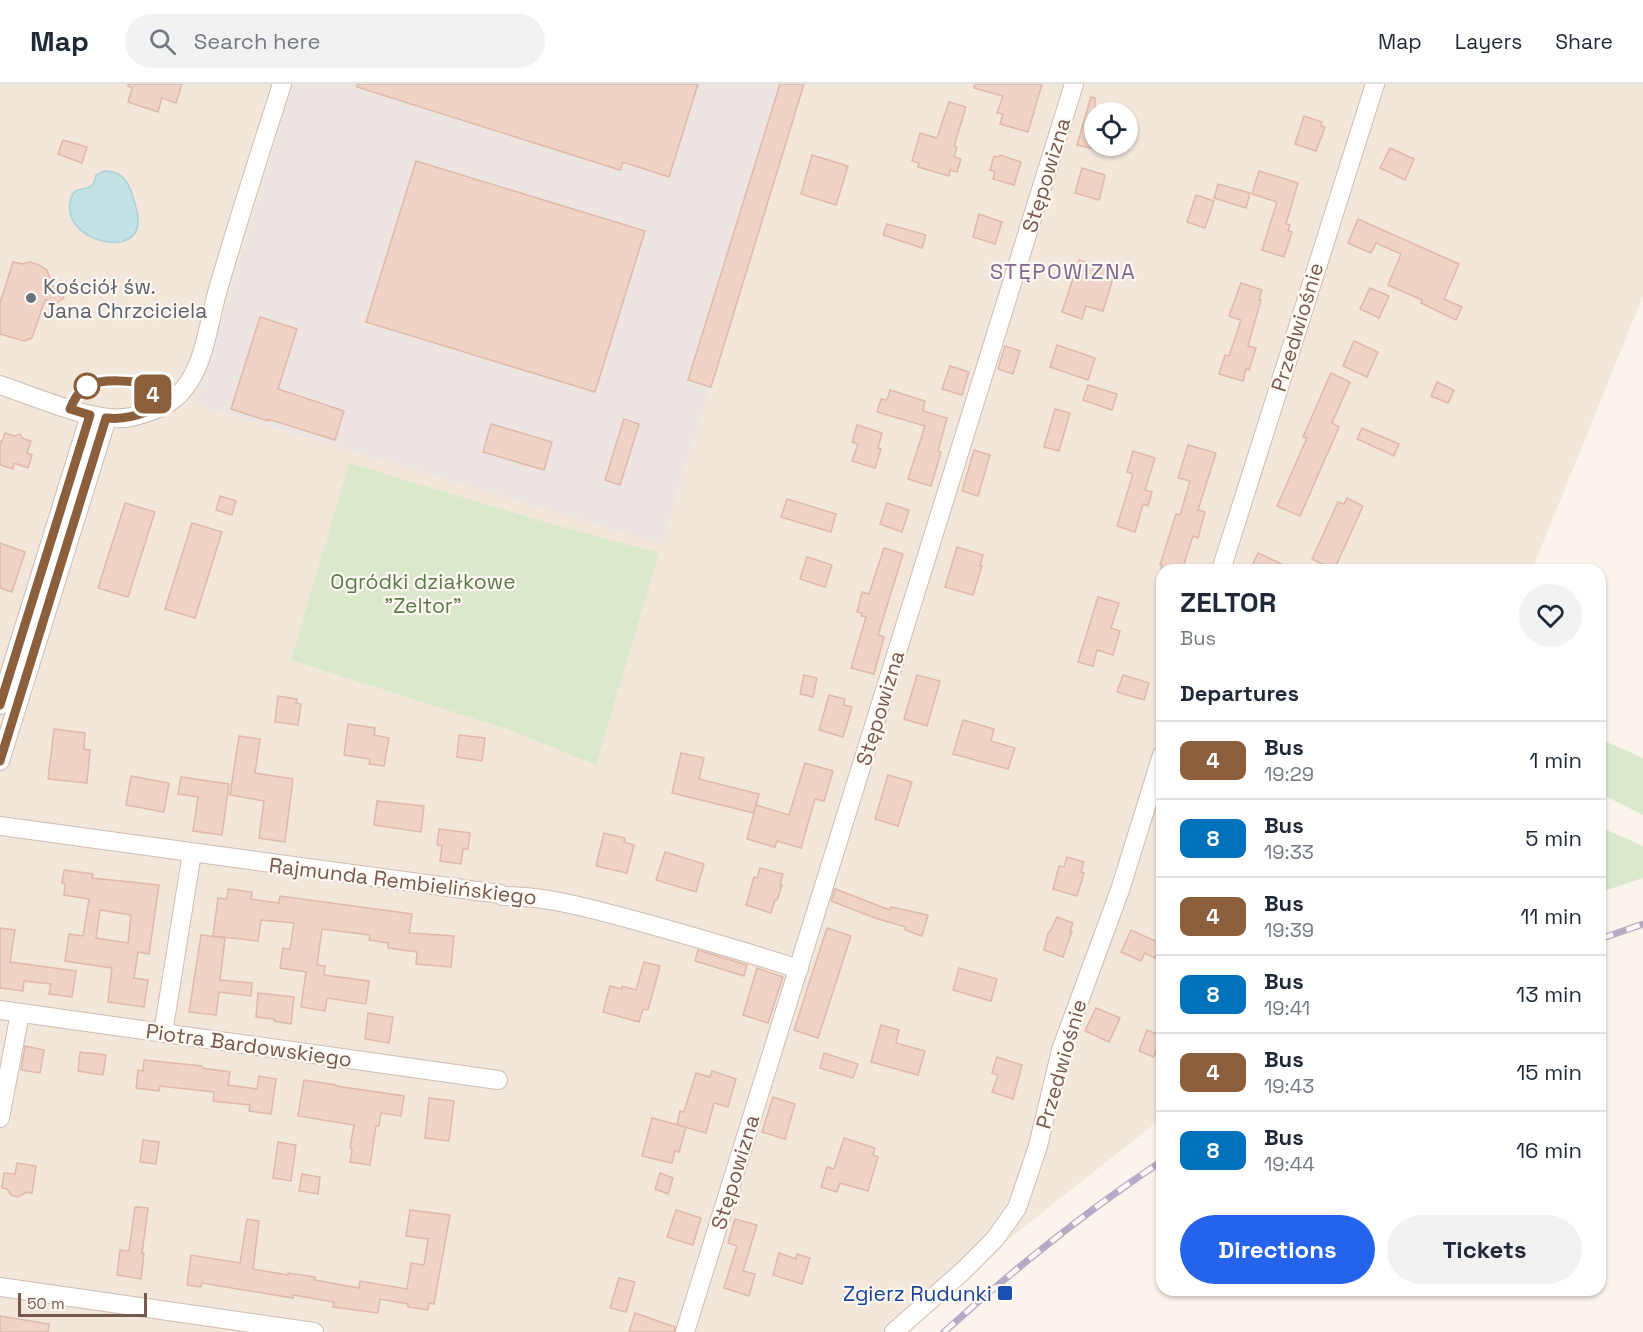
<!DOCTYPE html>
<html lang="en">
<head>
<meta charset="utf-8">
<style>
  body { margin:0; font-family:"Space Grotesk",sans-serif; background:#f2f2f3; color:#1f2937; height:100vh; display:flex; flex-direction:column; font-size:22px; white-space:nowrap }
  * { box-sizing:border-box; margin:0 }
  p { font-size:20px; color:#747a83 }
  .icon { flex:none; width:33px; height:33px; fill:none; stroke:currentColor; stroke-width:2; stroke-linecap:round; stroke-linejoin:round }
  .map { position:relative; flex:1; overflow:hidden }
  .sheet { position:absolute; left:1156px; top:480px; width:450px; height:732px; display:flex; flex-direction:column; background:#fff; border-radius:18px; box-shadow:0 2px 4px #0004 }
  .sheet>* { flex:none }
  .badge { padding:0 12px; border-radius:9px; font-size:21px; line-height:39px }
  .controls { position:absolute; left:1084px; top:18px; display:grid; gap:12px }
  .controls a { display:grid; place-items:center; width:54px; height:54px; border-radius:50%; background:#fff; box-shadow:0 2px 4px #0004; font-size:30px }
  .scale { position:absolute; left:18px; bottom:15px; width:129px; box-sizing:border-box; padding-left:6px; border:3px solid #765a50; border-top:0; font-size:16px; line-height:21px; white-space:nowrap; color:#765a50; -webkit-text-stroke:4px #fef9f3; paint-order:stroke }
  .map>.badge { position:absolute; translate:-50% -50%; box-shadow:0 0 0 3px #fff }
  h2 { padding:0 24px; font-size:22px; line-height:54px }
  .round { display:grid; place-items:center; flex:none; width:63px; height:63px; border-radius:32px; background:#f2f2f3 }
  .head { display:flex; align-items:center; justify-content:space-between; height:102px; padding:0 24px }
  h1 { font-size:28px; font-weight:600; line-height:45px }
  .action { display:flex; gap:12px; margin-top:auto; padding:12px 24px }
  .action a { flex:1; height:69px; border-radius:36px; background:#2563eb; color:#fff; font-size:24px; font-weight:600; line-height:69px; text-align:center }
  .action a+a { background:#f2f2f3; color:#1f2937 }
  ul { padding:0; list-style:none }
  li { display:flex; align-items:center; gap:18px; height:78px; padding:0 24px; border-top:2px solid #e0e1e3 }
  li div { flex:1 }
  li b { display:block; font-size:22px }
  li em { font-style:normal }
  li .badge { min-width:66px; font-weight:700; text-align:center }
  header { display:flex; align-items:center; gap:36px; box-sizing:border-box; height:84px; padding:0 30px; background:#fff; border-bottom:2px solid #e0e1e3 }
  header strong { font-size:28px }
  nav { display:flex; gap:33px; margin-inline-start:auto; font-size:21px }
  .search { width:420px; height:54px; background:#f2f2f3; display:flex; align-items:center; gap:15px; box-sizing:border-box; padding:0 21px; border-radius:33px; color:#747a83; font-size:22px }
  .map>svg:first-child { display:block }
</style>
</head>
<body>
<header>
<strong>Map</strong>
<div class="search"><svg class="icon" aria-label="search" viewBox="0 0 24 24"><circle cx="10" cy="10" r="6"/><path d="M15 15l6 6"/></svg>Search here</div>
<nav><a>Map</a><a>Layers</a><a>Share</a></nav>
</header>
<div class="map">
<svg width="1643" height="1248" viewBox="0 0 1643 1248">
  <rect width="100%" height="100%" fill="#fbf4ed"/>
  <path fill="#f3e6db" fill-rule="evenodd" d="M 0,0 L 291,0 L 267,85 L 662,460 L 803,0 L 1643,0 L 1643,212 L 1532,486 L 1162,486 L 1162,1034 L 891,1248 L 0,1248 ZM 1095,28 L 1128,28 L 1128,62 L 1095,62 Z"/>
  <path fill="#ece5e1" d="M 291,0 L 803,0 L 662,460 L 196,320 L 267,85 Z"/>
  <g fill="#dae9cb">
    <path d="M 349,379 L 541,437 L 659,469 L 596,681 L 510,646 L 291,576 Z"/>
    <path d="M 1600,655 L 1643,674 L 1643,731 L 1601,710 Z"/>
    <path d="M 1600,743 L 1643,762 L 1643,794 L 1601,808 Z"/>
  </g>
  <path fill="#c2e2e4" stroke="#a9d2d5" stroke-width="1.5" d="M 104,87 C 119,87 126,94 131,107 C 134,116 139,129 138,139 C 136,176 58,156 71,114 C 75,101 88,108 93,100 C 95,98 95,94 96,91 Z"/>
  <g fill="#efd3c6" stroke="#e0b8a8" stroke-width="1.5" fill-rule="evenodd">
    <path d="M 128,0 L 182,0 L 176,19 L 162,14 L 158,28 L 128,18 L 132,4 L 128,2 Z"/>
    <path d="M 357,0 L 698,0 L 669,93 L 623,78 L 620,86 L 357,3 Z"/>
    <path d="M 780,0 L 804,0 L 711,303 L 688,296 Z"/>
    <path d="M 975,0 L 1042,0 L 1028,48 L 1000,40 L 1003,30 L 997,29 L 1003,12 L 974,4 Z"/>
    <path d="M 1091,13 L 1095,14 L 1095,65 L 1077,61 Z"/>
    <path d="M 949,18 L 966,23 L 954,62 L 957,63 L 954,73 L 961,75 L 957,88 L 950,86 L 949,92 L 918,83 L 919,79 L 912,77 L 920,49 L 937,54 Z"/>
    <path d="M 1304,32 L 1322,38 L 1321,42 L 1325,43 L 1316,67 L 1295,60 Z"/>
    <path d="M 63,56 L 87,63 L 82,79 L 58,70 Z"/>
    <path d="M 1390,64 L 1414,75 L 1405,96 L 1380,84 Z"/>
    <path d="M 812,71 L 848,82 L 836,121 L 801,110 Z"/>
    <path d="M 1000,71 L 1021,78 L 1014,101 L 993,95 L 995,88 L 990,86 L 994,72 L 999,73 Z"/>
    <path d="M 416,77 L 645,147 L 595,308 L 366,238 Z"/>
    <path d="M 1082,84 L 1105,91 L 1099,116 L 1075,109 Z"/>
    <path d="M 1259,87 L 1298,99 L 1286,140 L 1290,141 L 1288,147 L 1292,148 L 1284,173 L 1262,166 L 1277,118 L 1252,110 Z"/>
    <path d="M 1218,100 L 1250,109 L 1246,124 L 1214,114 Z"/>
    <path d="M 1196,111 L 1214,117 L 1205,144 L 1187,138 Z"/>
    <path d="M 979,130 L 1002,138 L 995,160 L 973,153 Z"/>
    <path d="M 1358,135 L 1459,180 L 1444,215 L 1462,223 L 1456,236 L 1421,219 L 1422,216 L 1388,201 L 1401,170 L 1376,159 L 1371,169 L 1348,159 Z"/>
    <path d="M 887,140 L 926,151 L 922,164 L 883,151 Z"/>
    <path d="M 1079,176 L 1115,188 L 1103,227 L 1086,222 L 1082,235 L 1062,228 Z"/>
    <path d="M 13,178 L 22,180 L 30,178 L 39,181 L 47,186 L 54,205 L 59,206 L 64,214 L 55,220 L 45,216 L 32,254 L 24,257 L 0,250 L 0,219 Z"/>
    <path d="M 1241,199 L 1262,206 L 1259,216 L 1261,216 L 1248,262 L 1256,264 L 1249,286 L 1246,285 L 1243,297 L 1219,290 L 1225,271 L 1229,272 L 1241,236 L 1229,232 Z"/>
    <path d="M 1370,204 L 1389,212 L 1379,234 L 1360,225 Z"/>
    <path d="M 260,233 L 297,245 L 278,305 L 344,327 L 335,356 L 268,335 L 268,337 L 231,325 Z"/>
    <path d="M 1354,257 L 1378,268 L 1367,293 L 1343,282 Z"/>
    <path d="M 1057,261 L 1095,274 L 1088,296 L 1050,283 Z"/>
    <path d="M 1005,262 L 1020,267 L 1013,290 L 998,285 Z"/>
    <path d="M 950,282 L 969,288 L 962,311 L 942,305 Z"/>
    <path d="M 1331,289 L 1350,298 L 1332,339 L 1339,343 L 1300,432 L 1277,422 L 1307,354 L 1303,353 Z"/>
    <path d="M 1437,298 L 1454,306 L 1448,319 L 1431,312 Z"/>
    <path d="M 1088,301 L 1117,310 L 1112,326 L 1083,316 Z"/>
    <path d="M 890,306 L 925,317 L 923,327 L 947,334 L 938,367 L 941,368 L 931,402 L 908,395 L 925,342 L 877,328 L 881,315 L 887,316 Z"/>
    <path d="M 1055,325 L 1070,329 L 1059,367 L 1044,363 Z"/>
    <path d="M 624,335 L 639,340 L 620,401 L 605,396 Z"/>
    <path d="M 491,340 L 552,358 L 544,386 L 483,368 Z"/>
    <path d="M 857,341 L 882,349 L 878,364 L 881,365 L 875,384 L 852,377 L 858,360 L 852,358 Z"/>
    <path d="M 1362,344 L 1399,360 L 1394,372 L 1357,355 Z"/>
    <path d="M 5,349 L 15,352 L 20,350 L 22,354 L 31,357 L 27,369 L 32,371 L 28,384 L 14,379 L 13,385 L 0,381 L 0,357 L 2,358 Z"/>
    <path d="M 1188,361 L 1216,369 L 1198,426 L 1205,428 L 1198,454 L 1193,452 L 1182,486 L 1161,486 L 1162,481 L 1160,481 L 1176,430 L 1180,431 L 1190,397 L 1178,394 Z"/>
    <path d="M 974,366 L 990,371 L 978,412 L 962,407 Z"/>
    <path d="M 1133,367 L 1155,374 L 1145,406 L 1152,408 L 1148,422 L 1143,420 L 1135,448 L 1117,442 L 1133,390 L 1127,388 Z"/>
    <path d="M 220,412 L 236,417 L 232,431 L 216,426 Z"/>
    <path d="M 1347,414 L 1363,422 L 1334,486 L 1312,475 L 1338,418 L 1344,420 Z"/>
    <path d="M 787,415 L 836,430 L 831,448 L 781,433 Z"/>
    <path d="M 125,419 L 155,428 L 128,513 L 98,504 Z"/>
    <path d="M 887,419 L 909,426 L 902,448 L 880,440 Z"/>
    <path d="M 192,439 L 222,448 L 195,534 L 165,525 Z"/>
    <path d="M 0,459 L 25,468 L 12,508 L 0,504 Z"/>
    <path d="M 957,463 L 983,471 L 980,482 L 982,482 L 973,511 L 945,503 Z"/>
    <path d="M 884,464 L 903,470 L 878,551 L 884,553 L 874,590 L 851,584 L 866,533 L 861,532 L 862,529 L 857,528 L 862,508 L 869,510 Z"/>
    <path d="M 1258,469 L 1294,486 L 1260,486 L 1252,482 Z"/>
    <path d="M 807,473 L 832,481 L 825,503 L 800,495 Z"/>
    <path d="M 1098,513 L 1119,519 L 1111,544 L 1120,547 L 1113,571 L 1097,566 L 1093,582 L 1078,578 Z"/>
    <path d="M 804,591 L 817,594 L 813,613 L 800,610 Z"/>
    <path d="M 917,591 L 940,597 L 927,642 L 904,635 Z"/>
    <path d="M 1123,591 L 1149,599 L 1144,616 L 1117,608 Z"/>
    <path d="M 829,611 L 845,615 L 844,621 L 852,623 L 843,653 L 819,646 Z"/>
    <path d="M 278,612 L 297,615 L 296,619 L 301,620 L 298,641 L 275,638 Z"/>
    <path d="M 963,636 L 994,645 L 991,657 L 1015,664 L 1008,685 L 953,670 Z"/>
    <path d="M 348,640 L 375,644 L 374,651 L 389,654 L 384,682 L 369,680 L 370,675 L 344,671 Z"/>
    <path d="M 54,645 L 85,649 L 84,665 L 90,666 L 87,699 L 48,695 Z"/>
    <path d="M 459,651 L 485,654 L 482,677 L 457,673 Z"/>
    <path d="M 239,652 L 260,655 L 255,689 L 293,695 L 285,758 L 259,754 L 264,717 L 230,711 Z"/>
    <path d="M 681,669 L 704,674 L 699,695 L 759,710 L 754,729 L 672,709 Z"/>
    <path d="M 805,679 L 833,687 L 824,717 L 815,715 L 801,764 L 777,757 L 775,763 L 747,755 L 756,721 L 789,731 Z"/>
    <path d="M 888,691 L 912,698 L 898,742 L 875,735 Z"/>
    <path d="M 131,692 L 169,699 L 164,728 L 126,721 Z"/>
    <path d="M 181,693 L 229,700 L 222,751 L 193,747 L 198,713 L 178,710 Z"/>
    <path d="M 377,717 L 424,722 L 421,748 L 374,741 Z"/>
    <path d="M 439,745 L 470,749 L 468,765 L 463,765 L 461,780 L 440,777 L 442,762 L 437,761 Z"/>
    <path d="M 604,749 L 625,754 L 624,758 L 634,761 L 627,789 L 596,782 Z"/>
    <path d="M 665,768 L 704,780 L 696,808 L 656,796 Z"/>
    <path d="M 1067,773 L 1084,778 L 1081,788 L 1084,789 L 1077,812 L 1053,805 L 1059,782 L 1064,783 Z"/>
    <path d="M 760,784 L 783,790 L 780,801 L 782,801 L 777,816 L 775,816 L 771,829 L 746,821 L 754,793 L 757,794 Z"/>
    <path d="M 64,786 L 93,790 L 92,794 L 159,801 L 149,870 L 138,868 L 134,894 L 148,896 L 144,923 L 108,918 L 112,884 L 65,877 L 69,850 L 83,852 L 89,815 L 64,811 L 65,800 L 62,799 ZM 100,826 L 131,831 L 128,859 L 96,854 Z"/>
    <path d="M 228,805 L 252,808 L 251,815 L 279,819 L 280,812 L 412,830 L 409,849 L 454,852 L 451,883 L 416,880 L 417,868 L 388,864 L 388,859 L 369,856 L 370,851 L 322,845 L 317,881 L 325,882 L 324,891 L 369,897 L 366,920 L 327,914 L 325,927 L 301,923 L 306,888 L 280,884 L 283,864 L 290,865 L 294,839 L 261,836 L 258,857 L 213,852 L 218,814 L 227,815 Z"/>
    <path d="M 835,805 L 890,826 L 891,823 L 928,831 L 922,852 L 905,846 L 906,843 L 875,834 L 831,817 Z"/>
    <path d="M 1057,833 L 1073,839 L 1070,847 L 1072,847 L 1063,873 L 1044,866 L 1048,849 L 1050,848 Z"/>
    <path d="M 0,844 L 15,846 L 10,878 L 76,887 L 72,913 L 49,910 L 51,900 L 24,897 L 23,907 L 0,904 Z"/>
    <path d="M 827,844 L 851,852 L 818,954 L 794,946 Z"/>
    <path d="M 1131,846 L 1162,860 L 1155,874 L 1145,869 L 1141,877 L 1121,868 Z"/>
    <path d="M 201,851 L 225,854 L 220,896 L 252,899 L 251,912 L 219,908 L 216,931 L 189,928 Z"/>
    <path d="M 698,866 L 747,881 L 744,892 L 695,877 Z"/>
    <path d="M 644,878 L 660,882 L 648,926 L 643,925 L 639,938 L 603,928 L 610,902 L 622,905 L 622,902 L 636,906 Z"/>
    <path d="M 757,884 L 783,893 L 768,939 L 743,931 Z"/>
    <path d="M 959,884 L 997,895 L 991,917 L 953,906 Z"/>
    <path d="M 258,909 L 294,913 L 291,940 L 274,937 L 274,935 L 256,933 Z"/>
    <path d="M 1096,924 L 1120,934 L 1109,958 L 1085,947 Z"/>
    <path d="M 368,929 L 393,933 L 389,959 L 365,955 Z"/>
    <path d="M 881,941 L 899,946 L 896,959 L 925,967 L 918,991 L 871,978 Z"/>
    <path d="M 1147,946 L 1162,952 L 1154,973 L 1139,967 Z"/>
    <path d="M 25,962 L 44,966 L 40,989 L 21,986 Z"/>
    <path d="M 80,968 L 106,971 L 103,991 L 78,987 Z"/>
    <path d="M 824,969 L 858,980 L 853,994 L 820,984 Z"/>
    <path d="M 997,973 L 1022,981 L 1013,1015 L 992,1008 L 998,991 L 992,989 Z"/>
    <path d="M 144,976 L 202,982 L 202,984 L 230,988 L 228,1001 L 257,1005 L 259,992 L 276,995 L 271,1030 L 249,1027 L 250,1021 L 213,1017 L 214,1008 L 160,1002 L 159,1007 L 136,1004 L 138,986 L 143,987 Z"/>
    <path d="M 712,987 L 736,995 L 728,1023 L 714,1019 L 706,1049 L 677,1041 L 680,1027 L 684,1028 L 696,989 L 710,993 Z"/>
    <path d="M 304,996 L 336,1001 L 336,1002 L 404,1012 L 401,1032 L 381,1029 L 379,1042 L 376,1042 L 370,1081 L 350,1078 L 352,1066 L 350,1063 L 354,1041 L 298,1032 Z"/>
    <path d="M 773,1013 L 795,1020 L 785,1055 L 762,1048 Z"/>
    <path d="M 429,1014 L 454,1017 L 449,1057 L 425,1054 Z"/>
    <path d="M 652,1034 L 686,1043 L 679,1068 L 675,1067 L 672,1079 L 642,1072 Z"/>
    <path d="M 844,1054 L 875,1064 L 873,1071 L 878,1073 L 868,1107 L 840,1099 L 837,1108 L 821,1103 L 827,1083 L 834,1085 Z"/>
    <path d="M 143,1056 L 159,1058 L 156,1080 L 140,1078 Z"/>
    <path d="M 278,1058 L 296,1061 L 291,1097 L 273,1094 Z"/>
    <path d="M 17,1079 L 36,1082 L 32,1109 L 27,1108 L 18,1113 L 11,1111 L 7,1105 L 2,1104 L 4,1089 L 15,1090 Z"/>
    <path d="M 660,1089 L 673,1094 L 668,1110 L 655,1105 Z"/>
    <path d="M 302,1090 L 320,1093 L 318,1110 L 299,1107 Z"/>
    <path d="M 135,1123 L 148,1124 L 142,1169 L 144,1169 L 141,1195 L 117,1191 L 120,1166 L 129,1167 Z"/>
    <path d="M 410,1126 L 450,1131 L 434,1220 L 429,1219 L 428,1226 L 408,1223 L 408,1220 L 380,1215 L 378,1229 L 333,1223 L 334,1218 L 293,1211 L 293,1214 L 202,1199 L 201,1203 L 187,1201 L 191,1171 L 240,1179 L 247,1135 L 259,1137 L 253,1185 L 288,1191 L 288,1189 L 315,1193 L 315,1196 L 359,1204 L 360,1197 L 407,1205 L 411,1179 L 424,1181 L 428,1155 L 406,1152 Z"/>
    <path d="M 676,1126 L 701,1134 L 693,1161 L 667,1153 Z"/>
    <path d="M 735,1135 L 757,1141 L 743,1187 L 755,1190 L 749,1212 L 724,1204 L 737,1162 L 728,1159 Z"/>
    <path d="M 779,1169 L 796,1175 L 797,1170 L 810,1174 L 802,1200 L 773,1191 Z"/>
    <path d="M 619,1194 L 635,1198 L 626,1228 L 610,1224 Z"/>
    <path d="M 635,1229 L 675,1243 L 674,1248 L 629,1248 Z"/>
    <path d="M 0,1232 L 49,1240 L 48,1248 L 0,1248 Z"/>
  </g>
  <g fill="none" stroke-linecap="round" stroke-linejoin="round">
    <g stroke="#cdbcb2" stroke-width="20">
      <g id="minor">
        <path d="M 0,301 C 34,312 97,341 131,333 C 149,329 171,321 183,306 C 205,280 208,241 217,209 C 237,139 260,69 282,0"/>
        <path d="M 1221,486 L 1375,0"/>
        <path d="M 0,621 L 90,331"/>
        <path d="M 0,677 L 107,334"/>
        <path d="M 0,742 L 500,810 L 502,812 C 550,812 596,826 641,838 C 694,853 747,868 799,885"/>
        <path d="M 0,926 L 498,996"/>
        <path d="M 163,949 L 192,769"/>
        <path d="M 0,1034 L 20,929"/>
        <path d="M 0,1203 L 314,1248"/>
        <path d="M 685,1248 L 1074,0"/>
        <path d="M 894,1248 L 963,1187 L 995,1155 L 1017,1124 L 1038,1062 L 1061,966 L 1120,806 L 1162,671"/>
      </g>
    </g>
    <use href="#minor" stroke="#fff" stroke-width="18"/>
    <g stroke="#b7aac6" stroke-width="7">
      <g id="rail">
        <path d="M 1600,855 L 1643,840"/>
        <path d="M 944,1248 C 1013,1186 1085,1128 1162,1077"/>
      </g>
    </g>
    <use href="#rail" stroke="#fef9f3" stroke-width="4.5" stroke-dasharray="14" stroke-linecap="butt"/>
  </g>
  <g fill="none" stroke-linecap="round" stroke-linejoin="round">
    <g stroke="#fff" stroke-width="14">
      <path id="line" d="M 0,621 L 90,331 L 70,325 C 74,316 78,308 87,302 C 99,295 137,295 148,303 C 155,308 155,317 155,325 C 138,331 125,336 106,334 L 0,677"/>
    </g>
    <use href="#line" stroke="#8b5e3c" stroke-width="9"/>
  </g>
  <circle fill="#6b7280" stroke="#fef9f3" stroke-width="2" cx="31" cy="214" r="6"/>
  <circle fill="#fff" stroke="#8b5e3c" stroke-width="3" cx="87" cy="302" r="12"/>
  <rect fill="#1a4fb4" stroke="#fef9f3" stroke-width="2" x="997" y="1201" width="16" height="16" rx="3"/>
  <g text-anchor="middle" dominant-baseline="central" stroke-width="4.5" stroke-linejoin="round" paint-order="stroke">
    <g font-size="21" fill="#765a50" stroke="#fef9f3">
      <text transform="translate(1046 91) rotate(-73)">Stępowizna</text>
      <text transform="translate(1297 243) rotate(-73)">Przedwiośnie</text>
      <text transform="translate(880 624) rotate(-73)">Stępowizna</text>
      <text transform="translate(403 797) rotate(7)">Rajmunda Rembielińskiego</text>
      <text transform="translate(249 961) rotate(8)">Piotra Bardowskiego</text>
      <text transform="translate(1061 980) rotate(-74)">Przedwiośnie</text>
      <text transform="translate(735 1088) rotate(-73)">Stępowizna</text>
    </g>
    <g font-size="21" fill="#5b616d" stroke="#fef9f3" text-anchor="start">
      <text x="43" y="202">Kościół św.<tspan x="43" dy="24">Jana Chrzciciela</tspan></text>
    </g>
    <g font-size="21" fill="#5c7a49" stroke="#fef9f3">
      <text x="423" y="497">Ogródki działkowe<tspan x="423" dy="24">"Zeltor"</tspan></text>
    </g>
    <g font-size="21" fill="#164399" stroke="#fef9f3" text-anchor="end">
      <text x="992" y="1209">Zgierz Rudunki</text>
    </g>
    <g font-size="22" letter-spacing="1.5" fill="#806891" stroke="#fef9f3">
      <text x="1063" y="187">STĘPOWIZNA</text>
    </g>
  </g>
</svg>
<div class="controls">
<a><svg class="icon" aria-label="locate" viewBox="0 0 24 24"><circle cx="12" cy="12" r="6"/><path d="M12 2v4M12 18v4M2 12h4M18 12h4"/></svg></a>
</div>
<div class="scale">50 m</div>
<b class="badge" style="left:153px;top:310px;background:#8b5e3c;color:#fff">4</b>
<section class="sheet">
<div class="head"><div><h1>ZELTOR</h1><p>Bus</p></div><a class="round"><svg class="icon" aria-label="heart" viewBox="0 0 24 24"><path d="M12 20l-8-8c-3-5 5-10 8-4 3-6 11-1 8 4z"/></svg></a></div>
<h2>Departures</h2>
<ul>
<li><span class="badge" style="background:#8b5e3c;color:#fff">4</span><div><b>Bus</b><p>19:29</p></div><em>1 min</em></li>
<li><span class="badge" style="background:#0072bc;color:#fff">8</span><div><b>Bus</b><p>19:33</p></div><em>5 min</em></li>
<li><span class="badge" style="background:#8b5e3c;color:#fff">4</span><div><b>Bus</b><p>19:39</p></div><em>11 min</em></li>
<li><span class="badge" style="background:#0072bc;color:#fff">8</span><div><b>Bus</b><p>19:41</p></div><em>13 min</em></li>
<li><span class="badge" style="background:#8b5e3c;color:#fff">4</span><div><b>Bus</b><p>19:43</p></div><em>15 min</em></li>
<li><span class="badge" style="background:#0072bc;color:#fff">8</span><div><b>Bus</b><p>19:44</p></div><em>16 min</em></li>
</ul>
<div class="action"><a>Directions</a><a>Tickets</a></div>
</section>
</div>
</body>
</html>
